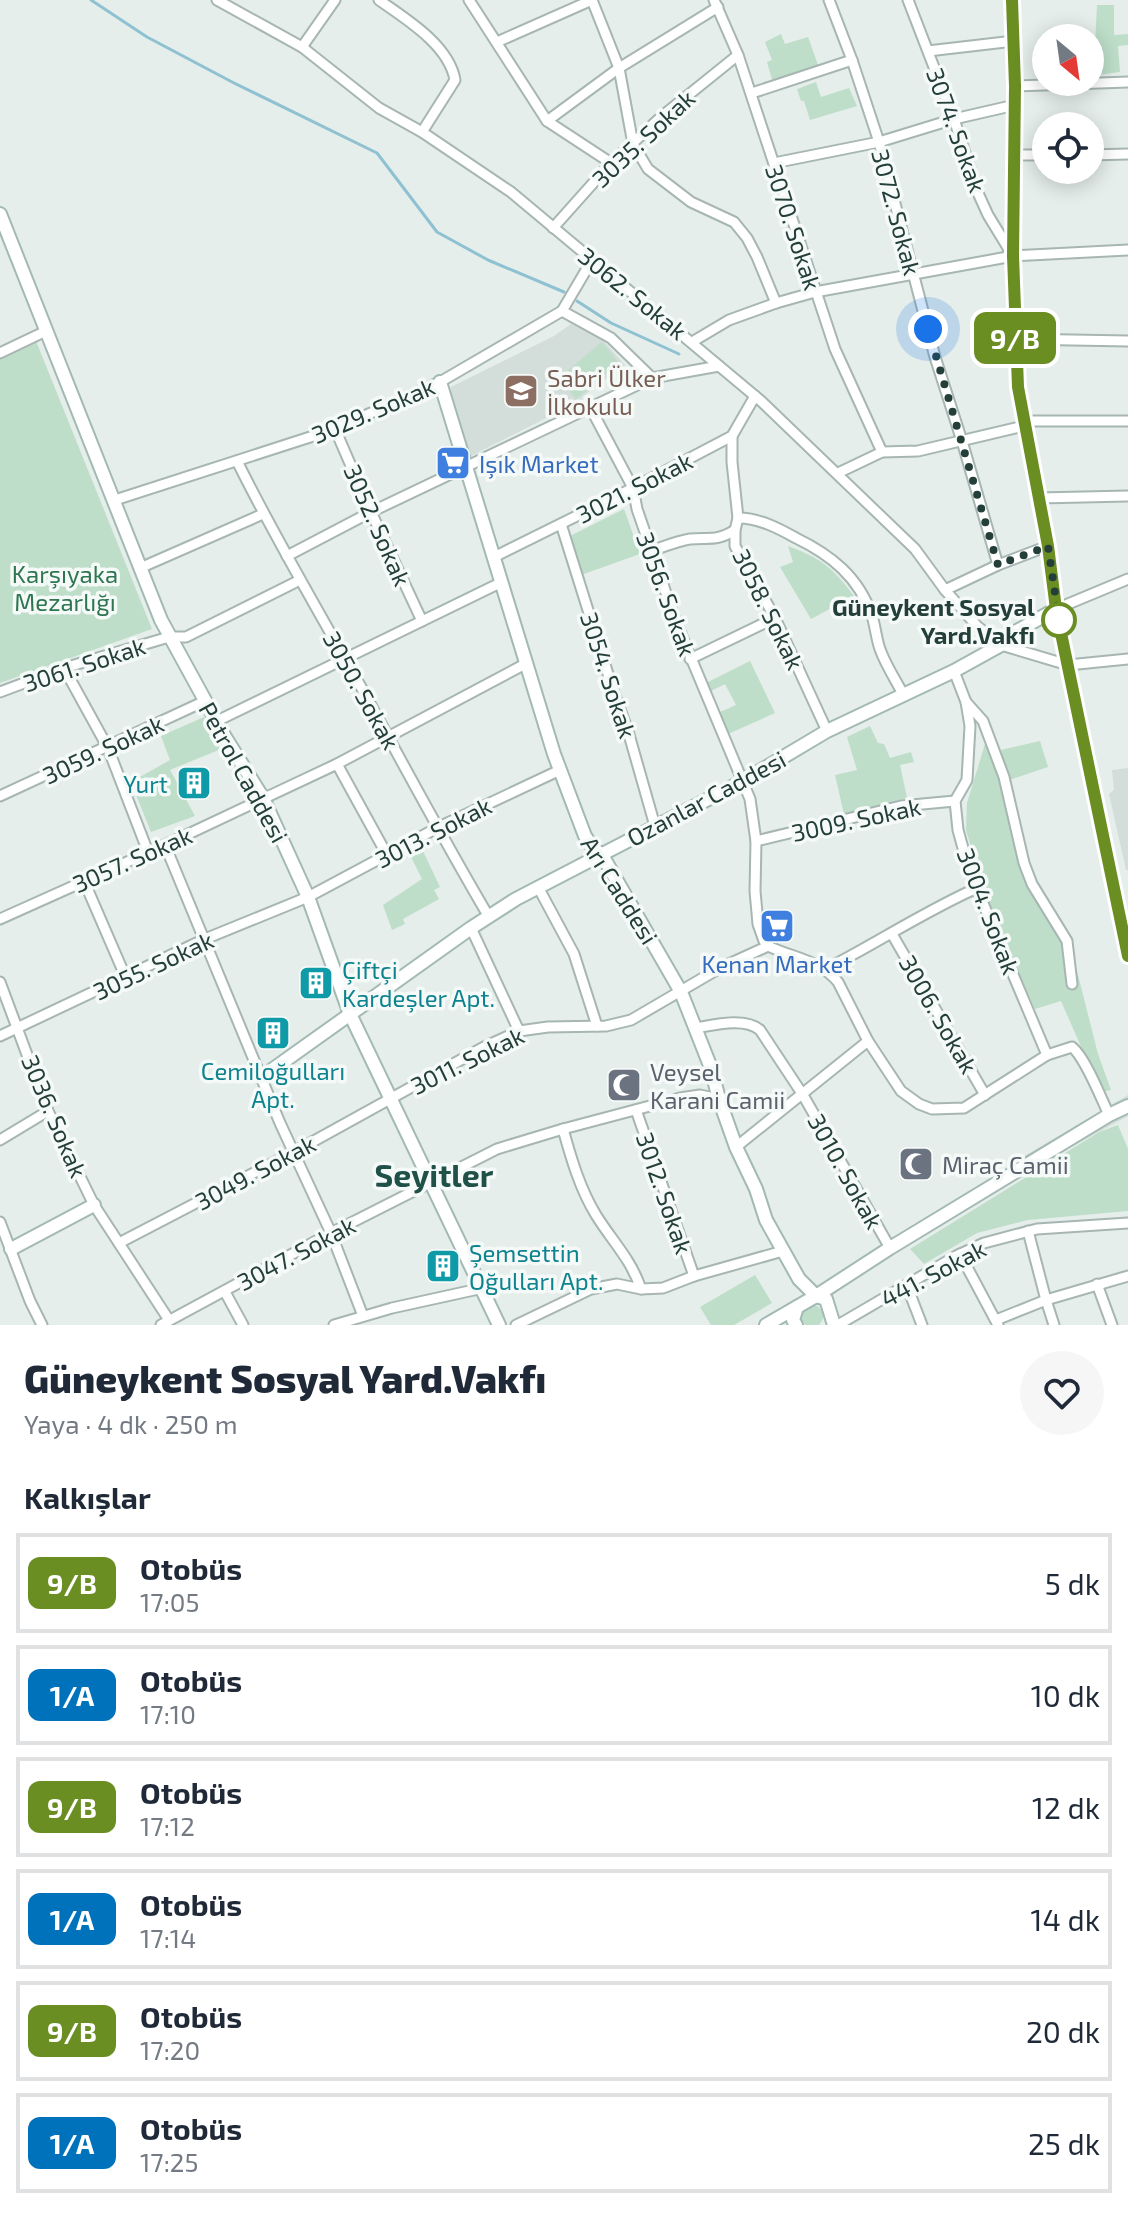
<!DOCTYPE html>
<html lang="tr">
<head>
<meta charset="utf-8">
<style>
  body { margin:0; font-family:"Exo 2",sans-serif; background:#f6f6f7; color:#1f2937; height:100vh; display:flex; flex-direction:column; font-size:30px; white-space:nowrap }
  * { box-sizing:border-box; margin:0 }
  p { font-size:26px; color:#747a83 }
  .icon { flex:none; width:44px; height:44px; fill:none; stroke:currentColor; stroke-width:2; stroke-linecap:round; stroke-linejoin:round }
  .map { position:relative; height:1325px; overflow:hidden }
  .drawer { display:flex; flex-direction:column; background:#fff; flex:1 }
  .drawer>* { flex:none }
  .badge { padding:0 16px; border-radius:12px; font-size:28px; line-height:52px }
  .needle { width:52px; rotate:151deg }
  .tools { position:absolute; left:1032px; top:24px; display:grid; gap:16px }
  .tools a { display:grid; place-items:center; width:72px; height:72px; border-radius:50%; background:#fff; box-shadow:0 4px 20px #0003; font-size:40px }
  .you { position:absolute; width:40px; height:40px; margin:-20px; border:6px solid #fff; border-radius:50%; background:#1a73e8; box-shadow:0 0 0 12px #1a73e833 }
  .map>.badge { position:absolute; translate:-50% -50%; box-shadow:0 0 0 4px #fff }
  h2 { padding:0 24px; font-size:30px; line-height:72px }
  .round { display:grid; place-items:center; flex:none; width:84px; height:84px; border-radius:42px; background:#f6f6f7 }
  .summary { display:flex; align-items:center; justify-content:space-between; height:136px; padding:0 24px }
  h1 { font-size:38px; font-weight:800; line-height:60px }
  ul { padding:0; list-style:none }
  li { display:flex; align-items:center; gap:24px; height:100px; margin:0 16px 12px; padding:0 8px; border:4px solid #e0e1e3; border-radius:0px }
  li div { flex:1 }
  li b { display:block; font-size:30px }
  li em { font-style:normal }
  li .badge { min-width:88px; font-weight:700; text-align:center }
  .map>svg:first-child { display:block }
</style>
</head>
<body>
<div class="map">
<svg width="1128" height="1325" viewBox="0 0 1128 1325">
  <rect width="100%" height="100%" fill="#e5eeea"/>
  <g fill="#d3ddd9">
    <path d="M 571,324 L 600,337 L 625,365 L 582,397 L 582,400 L 471,456 L 467,451 L 451,395 L 451,387 L 554,336 Z"/>
    <path d="M 1128,768 L 1128,870 L 1126,870 L 1109,794 L 1114,790 L 1112,770 Z"/>
    <path d="M 1128,1095 L 1128,1116 L 1029,1170 L 1021,1158 Z"/>
  </g>
  <g fill="#bedec9">
    <path d="M 1097,5 L 1114,5 L 1114,35 L 1128,34 L 1128,45 L 1118,46 L 1120,72 L 1090,76 L 1090,44 L 1095,43 Z"/>
    <path d="M 781,34 L 785,44 L 808,37 L 818,65 L 773,83 L 767,62 L 772,60 L 765,42 Z"/>
    <path d="M 816,82 L 821,97 L 849,88 L 857,106 L 810,120 L 804,101 L 801,101 L 797,89 Z"/>
    <path d="M 36,341 L 152,629 L 0,683 L 0,358 Z"/>
    <path d="M 602,342 L 619,363 L 576,399 L 559,378 Z"/>
    <path d="M 624,509 L 640,554 L 581,575 L 570,536 Z"/>
    <path d="M 788,546 C 821,558 833,568 854,596 L 811,619 L 780,567 L 793,562 Z"/>
    <path d="M 750,661 L 775,713 L 728,734 L 718,713 L 736,705 L 725,684 L 711,691 L 706,683 Z"/>
    <path d="M 204,717 L 221,749 L 170,770 L 195,816 L 151,832 L 131,782 L 170,760 L 161,736 Z"/>
    <path d="M 870,726 L 878,743 L 884,744 L 890,758 L 911,752 L 914,762 L 900,765 L 907,798 L 844,814 L 835,775 L 857,770 L 847,737 Z"/>
    <path d="M 988,734 L 1028,888 L 1065,945 L 1078,975 L 1098,1054 L 1111,1090 L 1101,1092 L 1061,1001 L 1035,1009 L 986,898 L 966,830 L 967,803 Z"/>
    <path d="M 1040,741 L 1048,767 L 1009,780 L 1001,750 Z"/>
    <path d="M 422,849 L 440,887 L 434,890 L 439,899 L 403,919 L 405,924 L 392,930 L 383,905 L 422,879 L 410,855 Z"/>
    <path d="M 1118,1125 L 1128,1149 L 1128,1211 L 1028,1220 L 977,1233 L 924,1264 L 910,1249 L 1099,1132 Z"/>
    <path d="M 755,1275 L 772,1303 L 734,1325 L 711,1325 L 700,1307 Z"/>
    <circle cx="812" cy="1316" r="11"/>
  </g>
  <g fill="none" stroke-linecap="round" stroke-linejoin="round">
    <g stroke="#8ec1d1" stroke-width="3">
      <path d="M 91,0 L 147,37 L 234,83 L 377,153 L 437,232 L 488,260 L 564,292"/>
      <path d="M 577,301 L 611,323 L 679,354"/>
    </g>
    <g stroke="#a7b6b2" stroke-width="13">
      <g id="street">
        <path d="M 217,0 L 302,47 L 379,108 L 422,132 L 511,192 L 761,401 L 915,549 L 945,590 L 977,626 L 1001,645 L 1068,665 L 1128,659"/>
        <path d="M 379,0 C 406,19 449,45 455,80 L 422,132"/>
        <path d="M 469,0 L 547,121 L 611,163"/>
        <path d="M 592,0 L 619,68 L 633,144 L 648,169 L 691,202 L 734,222 L 747,238 L 757,257 L 776,303"/>
        <path d="M 714,0 L 738,55 L 835,349 L 882,452"/>
        <path d="M 829,0 L 852,60 L 879,142 L 935,357 L 962,441 L 998,565"/>
        <path d="M 908,0 L 954,119 L 978,193 L 988,215 L 1013,256"/>
        <path d="M 497,42 L 592,0"/>
        <path d="M 302,47 L 335,0"/>
        <path d="M 928,51 L 1014,41"/>
        <path d="M 1015,86 L 1128,82"/>
        <path d="M 752,93 L 852,60"/>
        <path d="M 547,121 L 619,68 L 718,7"/>
        <path d="M 1015,155 L 1046,155"/>
        <path d="M 1090,155 L 1128,154"/>
        <path d="M 774,163 L 879,142 L 954,119 L 1015,105"/>
        <path d="M 553,228 L 611,163 L 661,117 L 738,55"/>
        <path d="M 562,311 L 611,338 L 652,378"/>
        <path d="M 1015,339 L 1128,341"/>
        <path d="M 692,342 L 729,320 L 776,303 L 815,292 L 1013,256 L 1128,250"/>
        <path d="M 0,353 L 46,331"/>
        <path d="M 591,409 L 633,488 L 637,509 L 676,622 L 750,799 L 756,841 L 755,891 L 758,924 L 764,941 L 768,946 C 793,958 820,960 838,982 L 868,1041 L 901,1091 L 919,1104 L 932,1109 L 964,1108 L 1047,1055 L 1072,1047 C 1085,1057 1101,1098 1109,1115"/>
        <path d="M 1023,421 L 1128,421"/>
        <path d="M 335,429 L 371,512 L 422,621"/>
        <path d="M 732,436 L 732,462 L 738,518 L 735,530 L 735,546 L 775,618 L 827,731"/>
        <path d="M 237,461 C 275,538 319,612 361,687 C 403,764 444,841 489,917"/>
        <path d="M 838,473 L 882,452 L 918,451 L 1024,426"/>
        <path d="M 1039,498 L 1128,496"/>
        <path d="M 115,500 L 335,429 L 440,382 L 562,311 L 592,260"/>
        <path d="M 738,518 C 759,518 778,528 796,538 C 831,555 859,577 872,616 C 875,625 876,636 879,646 C 884,663 896,680 904,696"/>
        <path d="M 561,524 L 613,690 L 628,731 L 655,826"/>
        <path d="M 651,551 C 663,547 677,541 690,539 C 709,537 716,542 735,530"/>
        <path d="M 287,556 L 371,512 L 652,378 L 719,366"/>
        <path d="M 494,557 L 633,488 L 732,436 L 755,396"/>
        <path d="M 140,568 L 263,514"/>
        <path d="M 945,590 L 998,565 L 1048,546"/>
        <path d="M 1056,609 L 1128,579"/>
        <path d="M 690,659 L 775,618"/>
        <path d="M 64,668 L 108,748 L 148,852"/>
        <path d="M 954,671 L 966,702 L 970,726 L 967,780 L 955,801 L 958,830 L 969,870 L 1047,1055"/>
        <path d="M 0,692 L 64,668 L 169,637 L 186,637 L 300,580"/>
        <path d="M 966,702 L 983,721 L 1004,777 L 1024,863 L 1032,884 L 1067,941 L 1072,984"/>
        <path d="M 217,721 L 502,582"/>
        <path d="M 337,764 L 387,855"/>
        <path d="M 0,796 L 205,701"/>
        <path d="M 756,841 L 901,806 L 955,801"/>
        <path d="M 165,845 L 280,1123 L 331,1233 L 363,1316"/>
        <path d="M 84,881 L 126,978"/>
        <path d="M 538,887 L 574,954 L 597,1026"/>
        <path d="M 0,919 L 165,845 L 337,764 L 527,663"/>
        <path d="M 471,928 L 519,1031"/>
        <path d="M 892,934 L 985,1095"/>
        <path d="M 826,969 C 877,943 925,911 977,888"/>
        <path d="M 0,982 L 48,1111 L 94,1205 L 169,1320"/>
        <path d="M 696,1028 C 714,1025 745,1017 760,1030 L 803,1095 L 890,1248"/>
        <path d="M 0,1036 L 205,939 L 308,897 L 437,828 L 560,770"/>
        <path d="M 636,1110 L 694,1276"/>
        <path d="M 563,1129 C 571,1158 580,1189 596,1215 C 612,1241 631,1259 641,1289"/>
        <path d="M 0,1140 L 48,1111"/>
        <path d="M 736,1147 L 868,1041"/>
        <path d="M 0,1222 L 30,1301 L 42,1325"/>
        <path d="M 1028,1231 L 1046,1300 L 1054,1325"/>
        <path d="M 119,1243 L 294,1152 L 484,1047 L 519,1031 L 548,1027 L 606,1026 L 631,1020 L 720,968 L 768,946"/>
        <path d="M 960,1254 L 998,1325"/>
        <path d="M 1097,1284 L 1112,1325"/>
        <path d="M 907,1286 L 922,1325"/>
        <path d="M 225,1292 L 243,1325"/>
        <path d="M 996,1320 L 1046,1300 L 1128,1276"/>
        <path d="M 161,1325 L 331,1233 L 497,1149 L 563,1129 L 680,1098 L 700,1095 L 719,1099"/>
        <path d="M 334,1325 L 392,1308 L 483,1288"/>
        <path d="M 516,1325 L 591,1289 L 617,1284 L 641,1289 L 663,1288 L 694,1276 L 783,1251"/>
        <path d="M 838,1325 L 956,1256 L 984,1243 L 1037,1229 L 1128,1223"/>
      </g>
    </g>
    <g stroke="#a3b9b3" stroke-width="16">
      <g id="secondary">
        <path d="M 1012,0 L 1015,86 L 1013,256 L 1018,387 L 1048,546 L 1056,609 L 1128,956"/>
        <path d="M 0,214 L 161,620 L 225,737 L 263,798 L 308,897 L 350,1014 L 499,1325"/>
        <path d="M 440,382 L 554,754 L 585,836 L 593,848 L 602,855 L 681,992 L 711,1068 L 719,1099 L 736,1147 L 756,1189 L 766,1220 L 799,1279 L 816,1296 L 826,1299 L 834,1325"/>
        <path d="M 262,1077 L 471,928 L 516,899 L 743,781 L 827,731 L 954,671 L 1001,645 L 1017,631 L 1056,609"/>
        <path d="M 11,1249 L 94,1205"/>
        <path d="M 766,1325 L 816,1296 L 890,1248 L 1109,1115 L 1128,1106"/>
        <path d="M 796,1325 L 793,1320 L 797,1307"/>
      </g>
    </g>
    <use href="#street" stroke="#fff" stroke-width="9"/>
    <use href="#secondary" stroke="#fff" stroke-width="12"/>
  </g>
  <g fill="none" stroke-linecap="round" stroke-linejoin="round">
    <g stroke="#fff" stroke-width="18">
      <path id="line" d="M 1012,0 L 1015,86 L 1013,256 L 1018,387 L 1048,546 L 1056,609 L 1128,956"/>
    </g>
    <use href="#line" stroke="#6b8e23" stroke-width="12"/>
    <path stroke="#243f3a" stroke-width="8" stroke-dasharray="0 14.4" d="M 928,329 L 998,565 L 1048,546 L 1059,620"/>
  </g>
  <defs>
    <g id="school-square" transform="scale(1.8)"><rect x="-9" y="-9" width="18" height="18" rx="4" fill="#8d6e63" stroke="#f5faf8"/><path d="M0-5L7-2L0 1L-7-2ZM-4 1L0 2.5L4 1V4Q0 6-4 4Z" fill="#fff"/></g>
    <g id="supermarket-square" transform="scale(1.8)"><rect x="-9" y="-9" width="18" height="18" rx="4" fill="#3f7fe0" stroke="#f5faf8"/><path d="M-6-5.5h2.5l.6 2H6L4.5 2H-2.5L-4.4-4H-6ZM-1.5 3.2a1.3 1.3 0 1 0 .1 0ZM3 3.2a1.3 1.3 0 1 0 .1 0Z" fill="#fff"/></g>
    <g id="building-square" transform="scale(1.8)"><rect x="-9" y="-9" width="18" height="18" rx="4" fill="#0f9aa8" stroke="#f5faf8"/><path d="M-4-6H4V6H1V3H-1V6H-4ZM-2.5-4.3h1.7v1.8h-1.7ZM.8-4.3h1.7v1.8H.8ZM-2.5-1h1.7V.8h-1.7ZM.8-1h1.7V.8H.8Z" fill="#fff"/></g>
    <g id="mosque-square" transform="scale(1.8)"><rect x="-9" y="-9" width="18" height="18" rx="4" fill="#6b7280" stroke="#f5faf8"/><path d="M3.5-4.9A6 6 0 1 0 3.5 4.9A5 5 0 1 1 3.5-4.9Z" fill="#fff"/></g>
  </defs>
  <g fill-rule="evenodd">
    <use href="#school-square" x="521" y="391"/>
    <use href="#supermarket-square" x="453" y="463"/>
    <use href="#building-square" x="194" y="783"/>
    <use href="#supermarket-square" x="777" y="926"/>
    <use href="#building-square" x="316" y="983"/>
    <use href="#building-square" x="273" y="1033"/>
    <use href="#mosque-square" x="624" y="1085"/>
    <use href="#mosque-square" x="916" y="1164"/>
    <use href="#building-square" x="443" y="1266"/>
  </g>
  <circle fill="#fff" stroke="#6b8e23" stroke-width="4" cx="1059" cy="620" r="16"/>
  <g text-anchor="middle" dominant-baseline="central" stroke-width="7" stroke-linejoin="round" paint-order="stroke">
    <g font-size="24" fill="#243f3a" stroke="#f5faf8">
      <text transform="translate(957 130) rotate(70)">3074. Sokak</text>
      <text transform="translate(643 138) rotate(-43)">3035. Sokak</text>
      <text transform="translate(897 212) rotate(75)">3072. Sokak</text>
      <text transform="translate(794 227) rotate(72)">3070. Sokak</text>
      <text transform="translate(633 293) rotate(39)">3062. Sokak</text>
      <text transform="translate(373 410) rotate(-23)">3029. Sokak</text>
      <text transform="translate(634 487) rotate(-27)">3021. Sokak</text>
      <text transform="translate(378 525) rotate(66)">3052. Sokak</text>
      <text transform="translate(667 594) rotate(70)">3056. Sokak</text>
      <text transform="translate(769 609) rotate(64)">3058. Sokak</text>
      <text transform="translate(84 664) rotate(-18)">3061. Sokak</text>
      <text transform="translate(609 675) rotate(72)">3054. Sokak</text>
      <text transform="translate(362 690) rotate(61)">3050. Sokak</text>
      <text transform="translate(103 749) rotate(-25)">3059. Sokak</text>
      <text transform="translate(244 772) rotate(61)">Petrol Caddesi</text>
      <text transform="translate(706 798) rotate(-28)">Ozanlar Caddesi</text>
      <text transform="translate(856 819) rotate(-12)">3009. Sokak</text>
      <text transform="translate(433 832) rotate(-27)">3013. Sokak</text>
      <text transform="translate(132 859) rotate(-24)">3057. Sokak</text>
      <text transform="translate(620 890) rotate(58)">Arı Caddesi</text>
      <text transform="translate(989 911) rotate(69)">3004. Sokak</text>
      <text transform="translate(153 965) rotate(-25)">3055. Sokak</text>
      <text transform="translate(939 1014) rotate(60)">3006. Sokak</text>
      <text transform="translate(467 1060) rotate(-26)">3011. Sokak</text>
      <text transform="translate(55 1116) rotate(67)">3036. Sokak</text>
      <text transform="translate(846 1171) rotate(61)">3010. Sokak</text>
      <text transform="translate(255 1172) rotate(-28)">3049. Sokak</text>
      <text transform="translate(665 1193) rotate(71)">3012. Sokak</text>
      <text transform="translate(296 1253) rotate(-28)">3047. Sokak</text>
      <text transform="translate(933 1273) rotate(-28)">441. Sokak</text>
    </g>
    <g font-size="24" fill="#785e54" stroke="#f5faf8" text-anchor="start">
      <text x="547" y="377">Sabri Ülker<tspan x="547" dy="28">İlkokulu</tspan></text>
    </g>
    <g font-size="24" fill="#366cbe" stroke="#f5faf8" text-anchor="start">
      <text x="479" y="463">Işık Market</text>
      <text x="777" y="963" text-anchor="middle">Kenan Market</text>
    </g>
    <g font-size="24" fill="#2e7650" stroke="#f5faf8">
      <text x="65" y="573">Karşıyaka<tspan x="65" dy="28">Mezarlığı</tspan></text>
    </g>
    <g font-size="24" font-weight="bold" fill="#243f3a" stroke="#f5faf8" text-anchor="end">
      <text x="1035" y="606">Güneykent Sosyal<tspan x="1035" dy="28">Yard.Vakfı</tspan></text>
    </g>
    <g font-size="24" fill="#0d838f" stroke="#f5faf8" text-anchor="start">
      <text x="168" y="783" text-anchor="end">Yurt</text>
      <text x="342" y="969">Çiftçi<tspan x="342" dy="28">Kardeşler Apt.</tspan></text>
      <text x="273" y="1070" text-anchor="middle">Cemiloğulları<tspan x="273" dy="28">Apt.</tspan></text>
      <text x="469" y="1252">Şemsettin<tspan x="469" dy="28">Oğulları Apt.</tspan></text>
    </g>
    <g font-size="24" fill="#5b616d" stroke="#f5faf8" text-anchor="start">
      <text x="650" y="1071">Veysel<tspan x="650" dy="28">Karani Camii</tspan></text>
      <text x="942" y="1164">Miraç Camii</text>
    </g>
    <g font-size="32" font-weight="bold" fill="#205149" stroke="#f5faf8">
      <text x="434" y="1174">Seyitler</text>
    </g>
  </g>
</svg>
<div class="tools">
<a><svg class="needle" viewBox="-14 -14 28 28"><path d="M0-13l5 13h-10z" fill="#e53935"/><path d="M0 13l5-13h-10z" fill="#747a83"/></svg></a>
<a><svg class="icon" aria-label="locate" viewBox="0 0 24 24"><circle cx="12" cy="12" r="6"/><path d="M12 2v4M12 18v4M2 12h4M18 12h4"/></svg></a>
</div>
<div class="you" style="left:928px;top:329px"></div>
<b class="badge" style="left:1015px;top:338px;background:#6b8e23;color:#fff">9/B</b>
</div>
<section class="drawer">
<div class="summary"><div><h1>Güneykent Sosyal Yard.Vakfı</h1><p>Yaya · 4 dk · 250 m</p></div><a class="round"><svg class="icon" aria-label="heart" viewBox="0 0 24 24"><path d="M12 20l-8-8c-3-5 5-10 8-4 3-6 11-1 8 4z"/></svg></a></div>
<h2>Kalkışlar</h2>
<ul>
<li><span class="badge" style="background:#6b8e23;color:#fff">9/B</span><div><b>Otobüs</b><p>17:05</p></div><em>5 dk</em></li>
<li><span class="badge" style="background:#0072bc;color:#fff">1/A</span><div><b>Otobüs</b><p>17:10</p></div><em>10 dk</em></li>
<li><span class="badge" style="background:#6b8e23;color:#fff">9/B</span><div><b>Otobüs</b><p>17:12</p></div><em>12 dk</em></li>
<li><span class="badge" style="background:#0072bc;color:#fff">1/A</span><div><b>Otobüs</b><p>17:14</p></div><em>14 dk</em></li>
<li><span class="badge" style="background:#6b8e23;color:#fff">9/B</span><div><b>Otobüs</b><p>17:20</p></div><em>20 dk</em></li>
<li><span class="badge" style="background:#0072bc;color:#fff">1/A</span><div><b>Otobüs</b><p>17:25</p></div><em>25 dk</em></li>
</ul>
</section>
</body>
</html>
